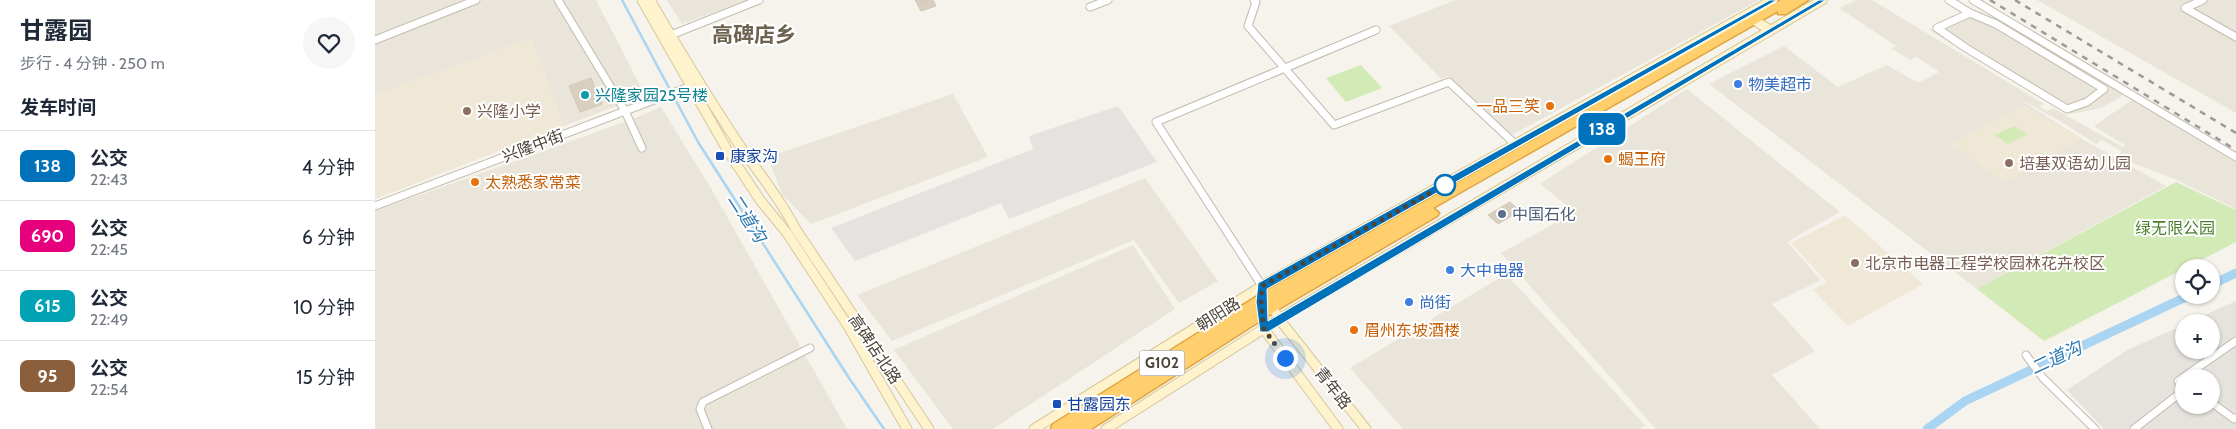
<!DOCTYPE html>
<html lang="zh">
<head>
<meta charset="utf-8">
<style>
  body { margin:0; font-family:Cabin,"Noto Sans SC",sans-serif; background:#f6f6f7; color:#1f2937; height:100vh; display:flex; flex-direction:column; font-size:19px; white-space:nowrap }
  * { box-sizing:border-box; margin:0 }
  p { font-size:16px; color:#747a83 }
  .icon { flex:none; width:28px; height:28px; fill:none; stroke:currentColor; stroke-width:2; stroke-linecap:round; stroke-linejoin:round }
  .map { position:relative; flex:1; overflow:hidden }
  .drawer { display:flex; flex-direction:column; background:#fff; width:375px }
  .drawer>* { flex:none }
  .badge { padding:0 10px; border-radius:8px; font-size:18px; line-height:32px }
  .controls { position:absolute; left:1800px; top:259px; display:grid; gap:10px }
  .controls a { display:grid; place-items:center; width:45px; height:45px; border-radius:50%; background:#fff; box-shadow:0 1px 4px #0004; font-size:25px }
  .you { position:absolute; width:25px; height:25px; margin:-12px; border:4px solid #fff; border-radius:50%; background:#1a73e8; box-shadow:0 0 0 8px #1a73e833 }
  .map>.badge { position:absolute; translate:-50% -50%; box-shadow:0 0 0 2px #fff }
  h2 { padding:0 20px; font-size:19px; line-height:45px }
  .round { display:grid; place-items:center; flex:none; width:52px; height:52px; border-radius:26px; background:#f6f6f7 }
  .head { display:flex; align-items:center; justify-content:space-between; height:85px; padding:0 20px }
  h1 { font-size:24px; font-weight:700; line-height:38px }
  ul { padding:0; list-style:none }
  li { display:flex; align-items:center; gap:15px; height:70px; padding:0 20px; border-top:1px solid #e0e1e3 }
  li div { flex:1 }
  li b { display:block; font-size:19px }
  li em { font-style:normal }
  li .badge { min-width:55px; font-weight:700; text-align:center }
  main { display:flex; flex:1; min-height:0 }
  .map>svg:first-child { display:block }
</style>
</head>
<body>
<main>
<section class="drawer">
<div class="head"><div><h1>甘露园</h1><p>步行 · 4 分钟 · 250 m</p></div><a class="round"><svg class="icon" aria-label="heart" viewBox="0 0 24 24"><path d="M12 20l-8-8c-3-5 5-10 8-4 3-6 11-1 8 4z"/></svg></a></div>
<h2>发车时间</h2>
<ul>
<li><span class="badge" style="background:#0072bc;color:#fff">138</span><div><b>公交</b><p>22:43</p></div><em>4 分钟</em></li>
<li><span class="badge" style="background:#e6007e;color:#fff">690</span><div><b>公交</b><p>22:45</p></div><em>6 分钟</em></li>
<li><span class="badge" style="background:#00a3b4;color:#fff">615</span><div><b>公交</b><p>22:49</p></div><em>10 分钟</em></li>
<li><span class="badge" style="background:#8b5e3c;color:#fff">95</span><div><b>公交</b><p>22:54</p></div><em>15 分钟</em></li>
</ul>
</section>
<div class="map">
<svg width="1861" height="429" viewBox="0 0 1861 429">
  <rect width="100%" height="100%" fill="#f6f3ec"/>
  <g fill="#eae5da">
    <path d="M 0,0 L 221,0 L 270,95 L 189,126 L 156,39 L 0,95 Z"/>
    <path d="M 292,0 L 373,0 L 307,24 Z"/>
    <path d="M 1081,0 L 1384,0 L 1137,135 L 1073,76 L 1066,79 L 1014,26 Z"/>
    <path d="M 1481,0 L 1497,0 L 1669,104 L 1665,107 L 1672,111 L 1678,108 L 1748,147 L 1750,145 L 1719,126 L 1760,98 L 1861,159 L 1861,209 L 1804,181 L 1743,157 L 1746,151 L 1727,140 L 1721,144 L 1685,121 L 1641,97 L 1709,140 L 1791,186 L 1602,289 L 1334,84 L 1409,46 L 1463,87 L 1512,65 L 1543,83 L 1564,72 L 1542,57 L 1535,60 L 1516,48 L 1521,46 L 1464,8 Z"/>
    <path d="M 1662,0 L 1861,0 L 1861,113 Z"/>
    <path d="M 1590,12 L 1644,35 L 1650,33 L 1750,94 L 1727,108 L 1696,114 L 1554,30 Z"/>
    <path d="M 1312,89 L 1465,212 L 1412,242 L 1446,280 L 1397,304 L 1440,351 L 1397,375 L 1445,429 L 1279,429 L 1280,428 L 1126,253 L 1200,212 L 1165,184 Z"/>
    <path d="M 578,94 L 613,157 L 436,224 L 407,194 L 393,157 Z"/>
    <path d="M 286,107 L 337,190 L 472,429 L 0,429 L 0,211 L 255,120 Z"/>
    <path d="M 770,178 L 843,281 L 804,303 L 759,240 L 517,341 L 482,295 Z"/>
    <path d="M 758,245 L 800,309 L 618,429 L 578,429 L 519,350 Z"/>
    <path d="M 1131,274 L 1270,425 L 1265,429 L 1028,429 L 975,368 Z"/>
  </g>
  <path fill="#e6e2dd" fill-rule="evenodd" d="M 1861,301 L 1861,429 L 1729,429 L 1692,390 L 1754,349 L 1809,325 L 1809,350 L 1836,350 L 1836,322 L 1814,322 ZM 1809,378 L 1836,378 L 1836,405 L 1809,405 Z"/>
  <g fill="#efe8d6">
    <path d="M 156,39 L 189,126 L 0,199 L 0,95 Z"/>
    <path d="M 1648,105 L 1707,139 L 1630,183 L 1576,144 Z"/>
    <path d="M 1470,215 L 1548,284 L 1473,326 L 1438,290 L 1452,282 L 1416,243 Z"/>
  </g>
  <g fill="#d2eab5">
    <path d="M 986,65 L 1007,88 L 971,102 L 951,78 Z"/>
    <path d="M 1639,126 L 1652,134 L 1633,144 L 1620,135 Z"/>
    <path d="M 1801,182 L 1861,210 L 1861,242 L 1669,341 L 1602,289 Z"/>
  </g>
  <path fill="#e5e3e0" d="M 743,106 L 782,162 L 634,219 L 626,203 L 480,261 L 456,228 L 658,149 L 654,136 Z"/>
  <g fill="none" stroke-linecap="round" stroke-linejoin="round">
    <path stroke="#a9d4f2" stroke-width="2.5" d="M 247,0 L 323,142 L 474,378 L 509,429"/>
    <g stroke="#a9d4f2" stroke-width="9">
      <path d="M 1836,285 L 1861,273"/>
      <path d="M 1552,429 L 1590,401 L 1815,295"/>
    </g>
  </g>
  <g fill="#d8cfc1" stroke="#d3c7b4">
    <path d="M 540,0 L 558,0 L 561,6 L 546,11 Z"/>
    <path d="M 216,78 L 227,104 L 205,112 L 194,86 Z"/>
    <path d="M 1135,202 L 1145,211 L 1123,224 L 1113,215 Z"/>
  </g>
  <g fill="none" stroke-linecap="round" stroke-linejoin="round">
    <g stroke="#c2bbae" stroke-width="9">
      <g id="street">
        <path d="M 183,0 L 250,111 L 267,148"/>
        <path d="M 879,0 L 881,2 L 873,26 L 959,125 L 1074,82 L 1140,144"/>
        <path d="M 1574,0 L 1595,13"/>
        <path d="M 1598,0 L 1861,157"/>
        <path d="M 1828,0 L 1810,8 L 1861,37"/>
        <path d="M 715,7 L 733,0"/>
        <path d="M 1595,13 L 1621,24 L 1729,89 L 1712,102 L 1692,109 L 1591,48 L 1562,28 Z"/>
        <path d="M 296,35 L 384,0"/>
        <path d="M 0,40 L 101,0"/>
        <path d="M 0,206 L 316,86"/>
        <path d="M 887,286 L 781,122 L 1001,30"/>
        <path d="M 1651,355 L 1668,378 L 1720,429"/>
        <path d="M 1809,386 L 1803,381 L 1861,341"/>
        <path d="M 1836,402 L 1859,419 L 1861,418"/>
        <path d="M 333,429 L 325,409 L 328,402 L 435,348"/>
        <path d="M 1759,429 L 1809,390"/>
      </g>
    </g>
    <g stroke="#d6c79b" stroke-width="11">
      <g id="secondary">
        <path d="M 267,0 L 354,153 L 385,200 L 412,233 L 473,326 L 532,429"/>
        <path d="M 275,0 C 303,48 332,96 363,143 C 382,171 405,198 420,228 L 554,429"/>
        <path d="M 1374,17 L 1395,30"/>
        <path d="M 895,302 L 904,319 L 991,429"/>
        <path d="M 887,309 L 889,329 L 963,429"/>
        <path d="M 659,429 L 887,286 L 1398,0"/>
        <path d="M 731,429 L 904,319 L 1447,0"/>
      </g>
    </g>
    <g stroke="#e0a43c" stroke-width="3">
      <path id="highway" d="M 1406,0 L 1433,0 L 1411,14 L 1403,14 L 1403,11 L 1058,208 L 1064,213 L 1062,216 L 902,310 L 716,429 L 676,429 L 678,424 L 887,293 Z"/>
    </g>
    <use href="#street" stroke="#fff" stroke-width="7"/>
    <use href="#secondary" stroke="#fff3cd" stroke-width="9"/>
    <use href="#highway" fill="#ffcf6e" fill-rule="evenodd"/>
    <g stroke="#9a9a9a" stroke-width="2.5" stroke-dasharray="6 6" stroke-linecap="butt">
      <path d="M 1615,0 L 1861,150"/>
      <path d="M 1640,0 L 1861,133"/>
    </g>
  </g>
  <path fill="#0072bc" stroke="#fff" d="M 1395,0 L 1402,0 L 892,289 L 893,321 L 1444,0 L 1451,0 L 893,332 L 885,332 L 881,302 L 883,283 Z"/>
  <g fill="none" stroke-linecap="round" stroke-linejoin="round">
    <path stroke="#4b4439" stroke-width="5" stroke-dasharray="0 9" d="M 910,358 L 889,329 L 886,302 L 887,286 L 1073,183 L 1070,185"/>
  </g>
  <g fill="#3f7fe0" stroke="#fff" stroke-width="2">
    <circle cx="1363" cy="84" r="5"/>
    <circle cx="1075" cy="270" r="5"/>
    <circle cx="1034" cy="302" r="5"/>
  </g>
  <circle fill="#0f9aa8" stroke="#fff" stroke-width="2" cx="210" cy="95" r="5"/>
  <g fill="#e8710a" stroke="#fff" stroke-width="2">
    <circle cx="1175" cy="106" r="5"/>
    <circle cx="1233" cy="159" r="5"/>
    <circle cx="100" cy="182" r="5"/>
    <circle cx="979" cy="330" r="5"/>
  </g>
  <g fill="#8d6e63" stroke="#fff" stroke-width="2">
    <circle cx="92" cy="111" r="5"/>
    <circle cx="1634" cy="163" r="5"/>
    <circle cx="1480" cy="263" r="5"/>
  </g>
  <g fill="#1a4fb4" stroke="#fff" stroke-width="2">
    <rect x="340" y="151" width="10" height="10" rx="2.5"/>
    <rect x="677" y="399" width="10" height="10" rx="2.5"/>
  </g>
  <circle fill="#fff" stroke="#0072bc" stroke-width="2.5" cx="1070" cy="185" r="10"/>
  <circle fill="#5c6f8a" stroke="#fff" stroke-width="2" cx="1127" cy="214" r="5"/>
  <g text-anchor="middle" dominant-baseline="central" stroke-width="4" stroke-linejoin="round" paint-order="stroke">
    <rect fill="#fff" stroke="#817c74" stroke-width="1" x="764.5" y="350.5" width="45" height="25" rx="4"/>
    <g font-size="15" font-weight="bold" fill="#4b4439">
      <text x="787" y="363">G102</text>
    </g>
    <g font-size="16" fill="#366cbe" stroke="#fff" text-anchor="start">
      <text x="1373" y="84">物美超市</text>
      <text x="1085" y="270">大中电器</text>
      <text x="1044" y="302">尚街</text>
    </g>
    <g font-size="16" fill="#0d838f" stroke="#fff" text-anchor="start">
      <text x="220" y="95">兴隆家园25号楼</text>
    </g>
    <g font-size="16" fill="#c56008" stroke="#fff" text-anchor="start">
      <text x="1165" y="106" text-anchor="end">一品三笑</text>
      <text x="1243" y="159">蝎王府</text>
      <text x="110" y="182">太熟悉家常菜</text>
      <text x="989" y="330">眉州东坡酒楼</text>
    </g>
    <g font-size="16" fill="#785e54" stroke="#fff" text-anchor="start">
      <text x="102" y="111">兴隆小学</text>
      <text x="1644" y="163">培基双语幼儿园</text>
      <text x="1490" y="263">北京市电器工程学校园林花卉校区</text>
    </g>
    <g font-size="16" fill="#4b4439" stroke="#fff">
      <text transform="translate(158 146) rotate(-21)">兴隆中街</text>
      <text transform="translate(843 314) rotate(-32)">朝阳路</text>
      <text transform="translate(500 349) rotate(56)">高碑店北路</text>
      <text transform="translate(958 388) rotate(52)">青年路</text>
    </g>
    <g font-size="16" fill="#164399" stroke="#fff" text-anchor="start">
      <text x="355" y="156">康家沟</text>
      <text x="692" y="404">甘露园东</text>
    </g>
    <g font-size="16" fill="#4e5e75" stroke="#fff" text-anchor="start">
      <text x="1137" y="214">中国石化</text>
    </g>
    <g font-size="16" fill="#4a7f2a" stroke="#fff">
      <text x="1800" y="228">绿无限公园</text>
    </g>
    <g font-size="18" font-style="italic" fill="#2e7ab2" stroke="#fff">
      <text transform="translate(372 218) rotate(57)">二道沟</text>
      <text transform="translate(1681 358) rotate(-25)">二道沟</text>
    </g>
    <g font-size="21" font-weight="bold" fill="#6e6250" stroke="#fff">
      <text x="379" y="34">高碑店乡</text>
    </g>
  </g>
</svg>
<div class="controls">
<a><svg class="icon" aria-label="locate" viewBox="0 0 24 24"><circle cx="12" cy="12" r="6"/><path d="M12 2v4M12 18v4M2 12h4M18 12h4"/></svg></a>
<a>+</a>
<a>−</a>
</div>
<div class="you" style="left:910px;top:358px"></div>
<b class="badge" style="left:1227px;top:129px;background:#0072bc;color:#fff">138</b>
</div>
</main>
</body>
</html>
